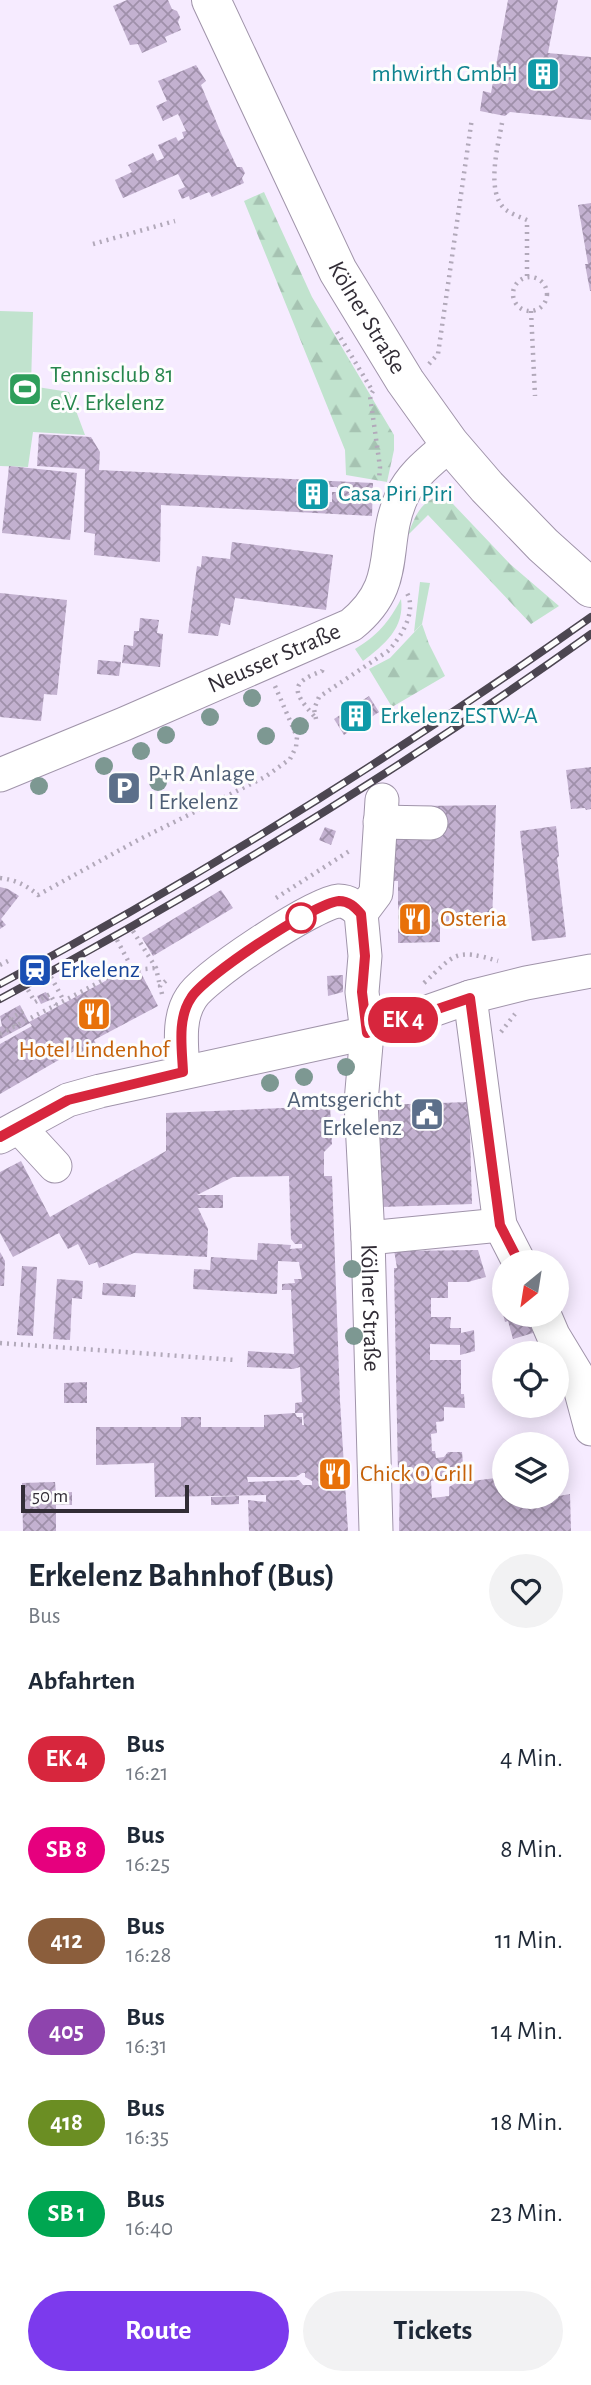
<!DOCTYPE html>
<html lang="de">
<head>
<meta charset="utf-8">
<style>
  body { margin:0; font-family:"Alegreya Sans",sans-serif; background:#f2f2f3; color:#1f2937; height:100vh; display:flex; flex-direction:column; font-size:26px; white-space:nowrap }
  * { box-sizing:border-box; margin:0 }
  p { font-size:23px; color:#747a83 }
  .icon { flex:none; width:38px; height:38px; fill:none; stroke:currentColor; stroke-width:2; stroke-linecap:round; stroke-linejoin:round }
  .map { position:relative; height:1531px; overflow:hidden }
  .sheet { display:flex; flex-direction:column; background:#fff; flex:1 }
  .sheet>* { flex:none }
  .badge { padding:0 14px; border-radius:23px; font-size:24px; line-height:46px }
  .needle { width:46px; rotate:210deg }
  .tools { position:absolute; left:492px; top:1250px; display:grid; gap:14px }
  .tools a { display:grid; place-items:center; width:77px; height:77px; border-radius:50%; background:#fff; box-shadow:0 4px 18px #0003; font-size:35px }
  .scale { position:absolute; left:21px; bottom:18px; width:168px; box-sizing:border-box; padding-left:7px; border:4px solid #322d36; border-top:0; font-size:19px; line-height:24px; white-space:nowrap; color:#322d36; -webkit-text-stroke:5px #fdfdfd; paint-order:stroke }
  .map>.badge { position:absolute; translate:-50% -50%; box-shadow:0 0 0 4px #fff }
  h2 { padding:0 28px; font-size:26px; line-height:63px }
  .round { display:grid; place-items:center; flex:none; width:74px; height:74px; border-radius:37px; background:#f2f2f3 }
  .overview { display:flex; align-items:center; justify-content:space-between; height:119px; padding:0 28px }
  h1 { font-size:33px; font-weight:700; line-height:52px }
  .button { display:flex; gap:14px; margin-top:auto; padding:14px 28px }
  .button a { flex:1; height:80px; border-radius:42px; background:#7c3aed; color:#fff; font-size:28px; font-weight:700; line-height:80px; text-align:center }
  .button a+a { background:#f2f2f3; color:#1f2937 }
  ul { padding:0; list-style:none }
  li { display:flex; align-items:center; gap:21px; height:91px; padding:0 28px }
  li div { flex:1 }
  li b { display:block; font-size:26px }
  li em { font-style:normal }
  li .badge { min-width:77px; font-weight:700; text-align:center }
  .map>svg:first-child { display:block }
</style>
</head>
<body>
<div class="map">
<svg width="591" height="1531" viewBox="0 0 591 1531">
  <defs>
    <pattern id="forest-firs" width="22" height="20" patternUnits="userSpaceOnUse" patternTransform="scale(1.75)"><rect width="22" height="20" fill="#c1e3ce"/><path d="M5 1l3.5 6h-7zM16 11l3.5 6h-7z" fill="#a6c3b2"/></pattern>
    <pattern id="building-cross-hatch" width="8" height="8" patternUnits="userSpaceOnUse" patternTransform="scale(1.75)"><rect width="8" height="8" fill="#c3b1d0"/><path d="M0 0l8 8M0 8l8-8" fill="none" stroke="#9f90aa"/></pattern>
  </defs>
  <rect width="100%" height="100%" fill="#f6ebff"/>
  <g fill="#c1e3ce">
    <path d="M 0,311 L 33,312 L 31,386 L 69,392 L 85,435 L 33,432 L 28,467 L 0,466 Z"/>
    <path d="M 420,582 L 430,583 L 422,624 L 414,632 Z"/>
    <path d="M 401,599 C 405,628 384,645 363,661 L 355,649 C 377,636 389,622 401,599 Z"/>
  </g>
  <g fill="url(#forest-firs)">
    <path d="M 264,192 L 312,297 L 394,435 L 394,450 L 387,482 L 346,475 L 345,450 L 244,201 Z"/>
    <path d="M 442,495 L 453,504 L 510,564 L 559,606 L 531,624 L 428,515 L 407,536 C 416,516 419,502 442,495 Z"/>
    <path d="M 422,624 L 429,644 L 445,676 L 392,707 L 369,669 L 390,658 Z"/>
  </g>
  <g fill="url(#building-cross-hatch)" fill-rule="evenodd">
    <path d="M 127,0 L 168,0 L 172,9 L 177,11 L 180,17 L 178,22 L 181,30 L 165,37 L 167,42 L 142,53 L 138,44 L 130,45 L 113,6 Z"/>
    <path d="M 508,0 L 558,0 L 548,53 L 591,57 L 591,120 L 510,112 L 505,116 L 480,111 L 483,91 L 491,93 Z"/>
    <path d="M 196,65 L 206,81 L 201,85 L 221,133 L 237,167 L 242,167 L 245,173 L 242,178 L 244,183 L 212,197 L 209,192 L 190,200 L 189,196 L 182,199 L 178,190 L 185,187 L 178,174 L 123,198 L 115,180 L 132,172 L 128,165 L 153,153 L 157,161 L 164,158 L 158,145 L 176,137 L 178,141 L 184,138 L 182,132 L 186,131 L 178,114 L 163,121 L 156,106 L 167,101 L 158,81 Z"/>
    <path d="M 591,203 L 591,291 L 590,291 L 585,264 L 588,264 L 578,205 Z"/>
    <path d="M 39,434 L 91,437 L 100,452 L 99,470 L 373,483 L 372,516 L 161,505 L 160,562 L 94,555 L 95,534 L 84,532 L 85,469 L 37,466 ZM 322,487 L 337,487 L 337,492 L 332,492 L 332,502 L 321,502 Z"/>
    <path d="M 9,466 L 77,473 L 70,540 L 2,533 Z"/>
    <path d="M 232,542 L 333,555 L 326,610 L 235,598 L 230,625 L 221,623 L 218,636 L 188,633 L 197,566 L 201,567 L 202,556 L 230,559 Z"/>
    <path d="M 0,593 L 67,600 L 57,695 L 44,694 L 41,721 L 0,717 Z"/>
    <path d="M 140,618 L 159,620 L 157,633 L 163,634 L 160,667 L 122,663 L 124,645 L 133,646 L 134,631 L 139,631 Z"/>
    <path d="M 98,660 L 121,662 L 119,676 L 97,674 Z"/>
    <path d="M 369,696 L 379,712 L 344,735 L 334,719 Z"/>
    <path d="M 591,767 L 591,809 L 586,810 L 585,808 L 571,809 L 566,770 Z"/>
    <path d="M 496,805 L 492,923 L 440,924 L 440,942 L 398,943 L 398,881 L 388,881 L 390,833 L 417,817 L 418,806 Z"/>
    <path d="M 556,826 L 559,856 L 557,858 L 566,937 L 532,941 L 520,831 Z"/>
    <path d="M 325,827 L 336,831 L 331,845 L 319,840 Z"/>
    <path d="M 0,887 L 8,889 L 19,896 L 1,919 L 6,925 L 0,929 Z"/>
    <path d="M 221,890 L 233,908 L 153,956 L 142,938 Z"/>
    <path d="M 140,971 L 158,1006 L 94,1040 L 96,1044 L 78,1054 L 76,1050 L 0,1094 L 0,1044 L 32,1026 L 30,1023 L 0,1039 L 0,1027 L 2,1026 L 0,1016 L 20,1005 L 29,1022 L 122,972 Z"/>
    <path d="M 343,975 L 343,992 L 328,996 L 327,976 Z"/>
    <path d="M 46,992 L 50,1000 L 41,1004 L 37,996 Z"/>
    <path d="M 469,1102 L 472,1204 L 382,1207 L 379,1105 Z"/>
    <path d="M 330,1106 L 332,1144 L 324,1152 L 324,1176 L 332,1176 L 340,1401 L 348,1531 L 249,1531 L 248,1500 L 266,1502 L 266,1495 L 155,1497 L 154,1463 L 96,1465 L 96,1427 L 181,1427 L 181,1417 L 201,1417 L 201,1427 L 264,1427 L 264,1415 L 295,1413 L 297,1417 L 302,1417 L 302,1425 L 304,1425 L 303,1413 L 295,1413 L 295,1403 L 302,1402 L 300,1367 L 293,1369 L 247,1367 L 248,1351 L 294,1354 L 291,1290 L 282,1290 L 282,1284 L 295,1283 L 294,1279 L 302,1279 L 299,1262 L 278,1261 L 277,1294 L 193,1289 L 194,1269 L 210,1270 L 211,1257 L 257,1260 L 258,1243 L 291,1245 L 290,1249 L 302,1248 L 302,1244 L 295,1244 L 291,1239 L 289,1176 L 233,1177 L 197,1195 L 223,1195 L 223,1208 L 198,1208 L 208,1229 L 207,1257 L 134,1253 L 99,1268 L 97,1262 L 89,1265 L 78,1244 L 68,1249 L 59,1233 L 13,1257 L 0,1233 L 0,1172 L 21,1161 L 50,1217 L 166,1151 L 166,1113 ZM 302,1473 L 305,1473 L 305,1477 L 312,1481 L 312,1485 L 303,1485 L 299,1480 L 248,1482 L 247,1477 L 296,1477 Z"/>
    <path d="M 394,1250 L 401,1251 L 478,1250 L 486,1277 L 468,1282 L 448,1282 L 448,1298 L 431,1298 L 431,1317 L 451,1317 L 450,1328 L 461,1328 L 461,1333 L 474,1330 L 475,1351 L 460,1355 L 460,1345 L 430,1344 L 430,1360 L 461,1360 L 461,1394 L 464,1394 L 465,1408 L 444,1407 L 444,1421 L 436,1422 L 437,1433 L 431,1434 L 432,1451 L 435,1451 L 436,1458 L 444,1457 L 448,1452 L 462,1452 L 464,1476 L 431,1481 L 432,1498 L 449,1496 L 449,1487 L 456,1483 L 504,1477 L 504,1496 L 524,1496 L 525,1502 L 570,1494 L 571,1531 L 399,1531 L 400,1474 L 398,1474 L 397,1423 L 394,1268 L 397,1268 Z"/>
    <path d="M 0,1252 L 5,1261 L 4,1286 L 0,1286 Z"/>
    <path d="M 22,1266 L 37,1267 L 33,1336 L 17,1335 Z"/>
    <path d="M 57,1279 L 83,1281 L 82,1299 L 72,1298 L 70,1340 L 53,1339 Z"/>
    <path d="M 103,1283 L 136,1285 L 135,1297 L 102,1295 Z"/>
    <path d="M 503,1314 L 529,1316 L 533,1333 L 513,1339 L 508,1321 L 505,1322 Z"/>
    <path d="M 87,1382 L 87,1403 L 64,1403 L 64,1383 Z"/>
    <path d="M 55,1482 L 56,1493 L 72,1492 L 72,1505 L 56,1505 L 56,1531 L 23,1531 L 22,1483 Z"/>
    <path d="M 239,1496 L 239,1504 L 211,1505 L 211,1497 Z"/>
  </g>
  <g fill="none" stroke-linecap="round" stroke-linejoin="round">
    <g stroke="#a094aa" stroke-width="35">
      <g id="minor">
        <path id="s1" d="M 0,775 L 124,724 L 351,625 C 403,583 379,546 402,496 C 412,474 432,460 450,444"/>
        <path d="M 380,822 L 431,823"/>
        <path d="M 361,913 L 376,893 L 382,800"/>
        <path d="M 470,997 L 500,1225 L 519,1262"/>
        <path id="s2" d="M 183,1072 C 182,1048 177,1019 191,998 C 203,977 314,903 339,901 C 349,901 355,907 361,913 L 365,956 L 362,992 L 367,1033 L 361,1102 L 368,1238 L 376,1531"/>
        <path d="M 19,1127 L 55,1166"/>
        <path d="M 0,1137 L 68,1100 L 100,1091 L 367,1033 L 470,997 L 526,983 L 591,971"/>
        <path d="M 368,1238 L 500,1225"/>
        <path d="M 544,1314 L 553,1335 L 576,1373 L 591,1429"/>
      </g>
    </g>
    <g stroke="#a094aa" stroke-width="40">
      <g id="major">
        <path id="s3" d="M 211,0 L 338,271 L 405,381 L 450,444 L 487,487 L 543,545 L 591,588"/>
      </g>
    </g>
    <g stroke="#b2a9ba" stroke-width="4.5" stroke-dasharray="2 5" stroke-linecap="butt">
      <path d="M 502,123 C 498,146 485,193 506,210 C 512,214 520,217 527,220 L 527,278"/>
      <path d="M 93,244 L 175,221"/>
      <circle cx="530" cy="294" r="17"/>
      <path d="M 531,311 L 535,396"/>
      <path d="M 337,332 L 372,390"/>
      <path d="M 429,364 L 438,354 L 472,118"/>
      <path d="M 373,391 L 370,396 L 380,467 L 379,480"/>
      <path d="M 314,716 C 292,691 290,683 322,671 L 324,665"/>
      <path d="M 316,719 L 314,709 L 319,697 L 388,651 C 401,637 417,612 407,593"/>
      <path d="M 0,878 C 16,880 26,885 38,895 L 138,840 L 265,777 L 290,759 L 296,747 L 297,737 L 275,686"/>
      <path d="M 276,898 L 351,850"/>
      <path d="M 133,931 L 156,968 L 160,986"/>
      <path d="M 117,940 L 133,970"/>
      <path d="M 0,965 L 8,961"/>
      <path d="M 51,977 L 64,1001"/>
      <path d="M 424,983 C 455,954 455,948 498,961"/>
      <path d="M 28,990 L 35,1002 L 50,994 L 56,1005"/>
      <path d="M 162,994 L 160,986 L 169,978"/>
      <path d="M 15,1026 L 11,1018 L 23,1011"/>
      <path d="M 501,1032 L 515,1014"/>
      <path d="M 0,1034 L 121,971 L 156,968"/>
      <path d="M 0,1343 L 235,1360"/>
    </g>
    <use href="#minor" stroke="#fff" stroke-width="33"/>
    <use href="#major" stroke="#fff" stroke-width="38"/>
    <g stroke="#4c4651" stroke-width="8">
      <g id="rail">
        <path d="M 0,984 C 204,875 402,751 591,617"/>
        <path d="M 0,999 C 204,890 403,768 591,634"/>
      </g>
    </g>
    <use href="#rail" stroke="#fdfdfd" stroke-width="5" stroke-dasharray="16" stroke-linecap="butt"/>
  </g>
  <g fill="#7d9892">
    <circle cx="252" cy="698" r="9"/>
    <circle cx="210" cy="717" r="9"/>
    <circle cx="300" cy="726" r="9"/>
    <circle cx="166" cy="735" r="9"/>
    <circle cx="266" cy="736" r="9"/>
    <circle cx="141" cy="751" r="9"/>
    <circle cx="104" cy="766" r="9"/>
    <circle cx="158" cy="782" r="9"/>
    <circle cx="39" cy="786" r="9"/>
    <circle cx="346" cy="1067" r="9"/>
    <circle cx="304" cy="1077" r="9"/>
    <circle cx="270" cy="1083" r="9"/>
    <circle cx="352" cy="1269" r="9"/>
    <circle cx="354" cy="1336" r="9"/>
  </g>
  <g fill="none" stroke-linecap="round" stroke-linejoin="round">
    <g stroke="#fff" stroke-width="16">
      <path id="line" d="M 0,1137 L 68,1100 L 183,1072 C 182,1048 177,1019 191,998 C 203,977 314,903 339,901 C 349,901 355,907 361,914 L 365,956 L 362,992 L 367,1033 L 470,998 L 500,1225 L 519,1262"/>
    </g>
    <use href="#line" stroke="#d7263d" stroke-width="10"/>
  </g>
  <defs>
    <g id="building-square" transform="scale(1.75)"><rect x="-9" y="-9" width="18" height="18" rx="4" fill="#0f9aa8" stroke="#fdfdfd"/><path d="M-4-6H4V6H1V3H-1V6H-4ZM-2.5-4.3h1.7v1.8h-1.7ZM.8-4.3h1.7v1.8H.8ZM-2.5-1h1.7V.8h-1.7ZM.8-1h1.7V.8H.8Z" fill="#fff"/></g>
    <g id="stadium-square" transform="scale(1.75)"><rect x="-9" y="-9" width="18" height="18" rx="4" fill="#2e9e5b" stroke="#fdfdfd"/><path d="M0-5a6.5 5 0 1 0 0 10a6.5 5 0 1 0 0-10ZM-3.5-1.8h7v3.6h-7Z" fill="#fff"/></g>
    <g id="parking-square" transform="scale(1.75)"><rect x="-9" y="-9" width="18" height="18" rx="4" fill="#5c6f8a" stroke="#fdfdfd"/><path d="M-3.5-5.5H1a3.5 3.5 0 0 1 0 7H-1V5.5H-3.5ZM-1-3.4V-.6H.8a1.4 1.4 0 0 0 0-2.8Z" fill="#fff"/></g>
    <g id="restaurant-square" transform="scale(1.75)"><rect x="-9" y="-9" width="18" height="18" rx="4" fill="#e8710a" stroke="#fdfdfd"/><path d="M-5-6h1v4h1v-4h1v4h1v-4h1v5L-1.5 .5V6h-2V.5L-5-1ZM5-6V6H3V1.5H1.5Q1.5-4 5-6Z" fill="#fff"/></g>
    <g id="station-square" transform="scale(1.75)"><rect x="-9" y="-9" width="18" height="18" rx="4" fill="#1a4fb4" stroke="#fdfdfd"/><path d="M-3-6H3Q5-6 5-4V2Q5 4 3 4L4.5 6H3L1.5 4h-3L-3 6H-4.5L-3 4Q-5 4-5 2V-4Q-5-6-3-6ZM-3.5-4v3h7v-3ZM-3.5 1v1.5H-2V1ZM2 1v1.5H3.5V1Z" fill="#fff"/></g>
    <g id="civic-square" transform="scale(1.75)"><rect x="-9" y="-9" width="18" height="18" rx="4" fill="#5c6f8a" stroke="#fdfdfd"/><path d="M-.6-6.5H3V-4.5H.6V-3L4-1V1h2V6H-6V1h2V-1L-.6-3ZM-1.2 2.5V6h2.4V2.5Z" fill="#fff"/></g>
  </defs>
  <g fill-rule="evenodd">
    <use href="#building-square" x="543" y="74"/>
    <use href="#stadium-square" x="25" y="389"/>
    <use href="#building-square" x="313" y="494"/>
    <use href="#building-square" x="356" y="716"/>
    <use href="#parking-square" x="124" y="788"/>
    <use href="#restaurant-square" x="415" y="919"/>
    <use href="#station-square" x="35" y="970"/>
    <use href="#restaurant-square" x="94" y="1014"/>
    <use href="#civic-square" x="427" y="1114"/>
    <use href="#restaurant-square" x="335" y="1474"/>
  </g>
  <circle fill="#fff" stroke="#d7263d" stroke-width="3.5" cx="301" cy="918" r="14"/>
  <g text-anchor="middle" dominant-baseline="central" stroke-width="6" stroke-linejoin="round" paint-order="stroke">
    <g font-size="24" fill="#0d838f" stroke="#fdfdfd" text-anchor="start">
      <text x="518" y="74" text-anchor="end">mhwirth GmbH</text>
      <text x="338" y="494">Casa Piri Piri</text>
      <text x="380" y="716">Erkelenz ESTW-A</text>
    </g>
    <g font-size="24" fill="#322d36" stroke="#fdfdfd">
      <text stroke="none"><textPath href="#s3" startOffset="354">Kölner Straße</textPath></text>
      <text stroke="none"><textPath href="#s1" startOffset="298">Neusser Straße</textPath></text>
      <text stroke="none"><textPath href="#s2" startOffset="676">Kölner Straße</textPath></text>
    </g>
    <g font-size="24" fill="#27864d" stroke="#fdfdfd" text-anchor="start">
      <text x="50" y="375">Tennisclub 81<tspan x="50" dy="28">e.V. Erkelenz</tspan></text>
    </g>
    <g font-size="24" fill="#4e5e75" stroke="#fdfdfd" text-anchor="start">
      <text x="148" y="774">P+R Anlage<tspan x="148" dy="28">I Erkelenz</tspan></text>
      <text x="402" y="1100" text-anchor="end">Amtsgericht<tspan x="402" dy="28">Erkelenz</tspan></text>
    </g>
    <g font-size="24" fill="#c56008" stroke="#fdfdfd" text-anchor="start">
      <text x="440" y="919">Osteria</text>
      <text x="94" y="1050" text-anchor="middle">Hotel Lindenhof</text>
      <text x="360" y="1474">Chick O Grill</text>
    </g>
    <g font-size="24" fill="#164399" stroke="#fdfdfd" text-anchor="start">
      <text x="60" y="970">Erkelenz</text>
    </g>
  </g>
</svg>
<div class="tools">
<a><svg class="needle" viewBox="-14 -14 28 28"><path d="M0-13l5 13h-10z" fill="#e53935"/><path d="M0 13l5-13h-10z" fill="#747a83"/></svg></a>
<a><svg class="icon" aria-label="locate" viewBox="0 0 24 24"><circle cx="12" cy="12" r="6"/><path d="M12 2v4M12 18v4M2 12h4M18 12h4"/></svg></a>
<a><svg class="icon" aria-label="layers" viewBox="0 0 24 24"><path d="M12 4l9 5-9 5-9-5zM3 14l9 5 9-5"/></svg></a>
</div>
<div class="scale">50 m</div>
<b class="badge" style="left:403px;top:1020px;background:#d7263d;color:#fff">EK 4</b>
</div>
<section class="sheet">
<div class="overview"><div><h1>Erkelenz Bahnhof (Bus)</h1><p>Bus</p></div><a class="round"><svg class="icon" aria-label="heart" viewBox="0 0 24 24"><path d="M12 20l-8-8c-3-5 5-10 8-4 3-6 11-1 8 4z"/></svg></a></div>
<h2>Abfahrten</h2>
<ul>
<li><span class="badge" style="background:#d7263d;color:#fff">EK 4</span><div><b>Bus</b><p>16:21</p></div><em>4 Min.</em></li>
<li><span class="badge" style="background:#e6007e;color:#fff">SB 8</span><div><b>Bus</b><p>16:25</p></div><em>8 Min.</em></li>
<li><span class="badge" style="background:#8b5e3c;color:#fff">412</span><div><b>Bus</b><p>16:28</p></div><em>11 Min.</em></li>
<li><span class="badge" style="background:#8e44ad;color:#fff">405</span><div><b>Bus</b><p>16:31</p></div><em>14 Min.</em></li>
<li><span class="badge" style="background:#6b8e23;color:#fff">418</span><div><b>Bus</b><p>16:35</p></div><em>18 Min.</em></li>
<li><span class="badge" style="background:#00a651;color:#fff">SB 1</span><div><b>Bus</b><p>16:40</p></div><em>23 Min.</em></li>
</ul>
<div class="button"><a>Route</a><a>Tickets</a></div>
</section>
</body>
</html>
